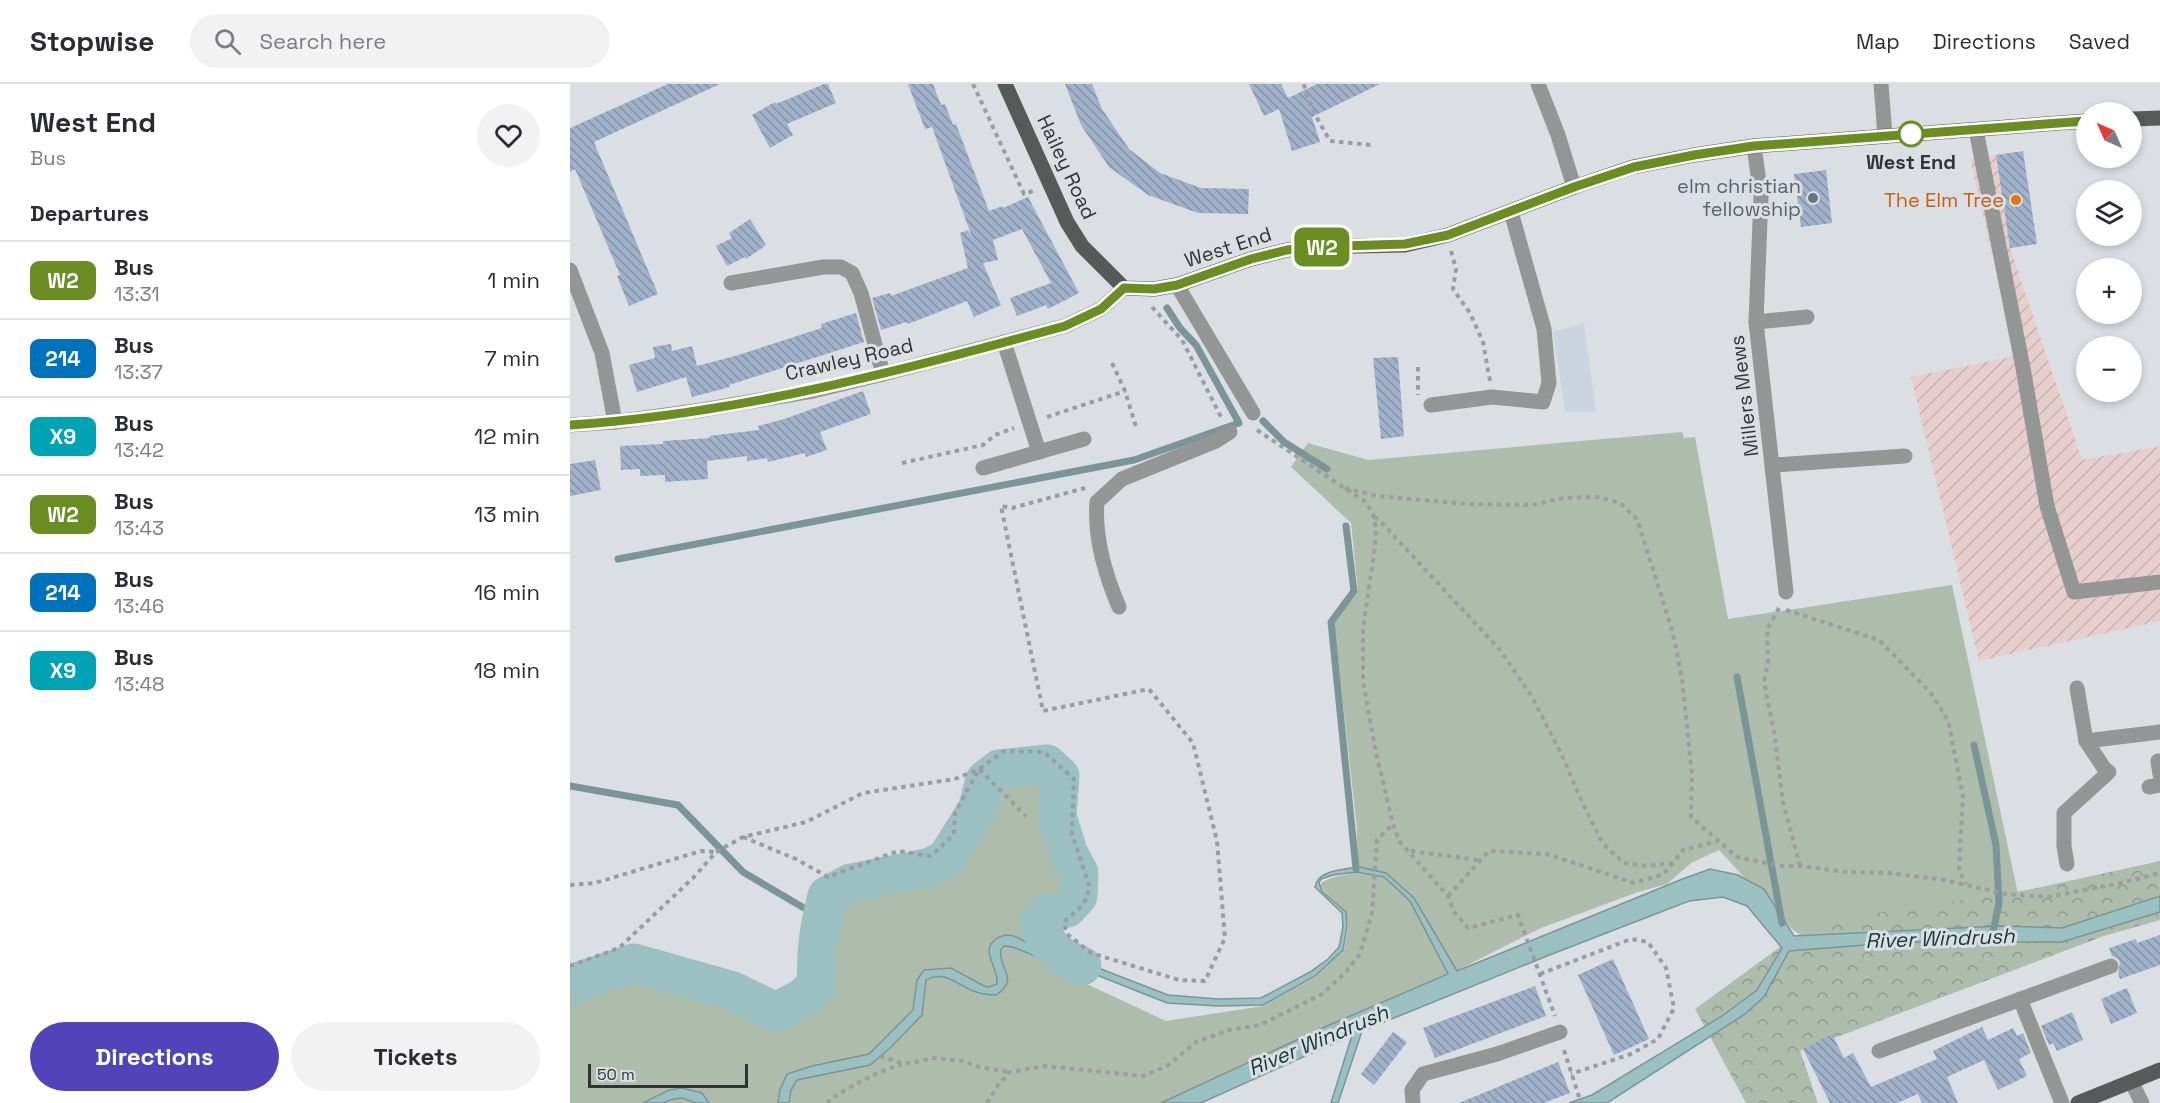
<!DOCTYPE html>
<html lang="en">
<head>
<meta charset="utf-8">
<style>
  body { margin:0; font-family:"Space Grotesk",sans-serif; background:#f2f2f3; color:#2b2b33; height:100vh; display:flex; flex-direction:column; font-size:22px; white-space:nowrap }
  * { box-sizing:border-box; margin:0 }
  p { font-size:20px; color:#7c7c81 }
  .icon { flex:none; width:33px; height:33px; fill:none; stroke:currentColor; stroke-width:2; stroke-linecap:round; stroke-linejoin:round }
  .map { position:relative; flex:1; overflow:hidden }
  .drawer { display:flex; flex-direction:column; background:#fff; width:570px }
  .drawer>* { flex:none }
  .badge { padding:0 12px; border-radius:9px; font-size:21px; line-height:39px }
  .needle { width:39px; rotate:315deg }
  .tools { position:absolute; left:1506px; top:18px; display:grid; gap:12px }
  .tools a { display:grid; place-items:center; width:66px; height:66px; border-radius:50%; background:#fff; box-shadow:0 3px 9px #0003; font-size:30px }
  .scale { position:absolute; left:18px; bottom:15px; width:160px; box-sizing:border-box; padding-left:6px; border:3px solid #313234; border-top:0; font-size:16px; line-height:21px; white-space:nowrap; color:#313234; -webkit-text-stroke:4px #dbdfe4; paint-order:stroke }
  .map>.badge { position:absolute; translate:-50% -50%; box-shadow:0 0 0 3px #fff }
  h2 { padding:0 30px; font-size:22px; line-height:54px }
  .round { display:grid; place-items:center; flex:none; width:63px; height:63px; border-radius:32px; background:#f2f2f3 }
  .overview { display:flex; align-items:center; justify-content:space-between; height:102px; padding:0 30px }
  h1 { font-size:28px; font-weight:700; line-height:45px }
  .cta { display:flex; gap:12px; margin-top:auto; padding:12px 30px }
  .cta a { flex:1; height:69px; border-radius:36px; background:#5343bb; color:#fff; font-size:24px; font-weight:700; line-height:69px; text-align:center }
  .cta a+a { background:#f2f2f3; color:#2b2b33 }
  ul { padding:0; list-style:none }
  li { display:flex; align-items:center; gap:18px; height:78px; padding:0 30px; border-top:2px solid #e1e1e2 }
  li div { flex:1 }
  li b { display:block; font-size:22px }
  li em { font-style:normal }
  li .badge { min-width:66px; font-weight:700; text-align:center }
  header { display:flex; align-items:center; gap:36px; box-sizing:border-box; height:84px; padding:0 30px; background:#fff; border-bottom:2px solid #e1e1e2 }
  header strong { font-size:28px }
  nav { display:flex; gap:33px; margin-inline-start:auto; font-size:21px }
  .search { width:420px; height:54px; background:#f2f2f3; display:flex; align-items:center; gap:15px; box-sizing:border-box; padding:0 21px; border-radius:33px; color:#7c7c81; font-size:22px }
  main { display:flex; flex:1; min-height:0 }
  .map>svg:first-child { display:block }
</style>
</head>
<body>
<header>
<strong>Stopwise</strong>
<div class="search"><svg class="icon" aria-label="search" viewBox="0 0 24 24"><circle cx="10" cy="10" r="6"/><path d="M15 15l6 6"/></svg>Search here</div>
<nav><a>Map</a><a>Directions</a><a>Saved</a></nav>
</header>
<main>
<section class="drawer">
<div class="overview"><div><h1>West End</h1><p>Bus</p></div><a class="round"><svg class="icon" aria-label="heart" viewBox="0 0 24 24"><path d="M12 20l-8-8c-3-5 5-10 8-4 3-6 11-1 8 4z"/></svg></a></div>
<h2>Departures</h2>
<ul>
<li><span class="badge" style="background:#6b8e23;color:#fff">W2</span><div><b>Bus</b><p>13:31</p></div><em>1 min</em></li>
<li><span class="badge" style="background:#0072bc;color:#fff">214</span><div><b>Bus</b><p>13:37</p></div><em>7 min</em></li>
<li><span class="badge" style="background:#00a3b4;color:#fff">X9</span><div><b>Bus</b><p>13:42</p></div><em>12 min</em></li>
<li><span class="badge" style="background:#6b8e23;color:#fff">W2</span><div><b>Bus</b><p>13:43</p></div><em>13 min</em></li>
<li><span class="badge" style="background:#0072bc;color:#fff">214</span><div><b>Bus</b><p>13:46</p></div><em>16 min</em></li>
<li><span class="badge" style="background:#00a3b4;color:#fff">X9</span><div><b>Bus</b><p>13:48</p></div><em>18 min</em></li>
</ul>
<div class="cta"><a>Directions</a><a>Tickets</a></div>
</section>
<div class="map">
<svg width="1590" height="1019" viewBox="0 0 1590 1019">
  <defs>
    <pattern id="industrial-furrows" width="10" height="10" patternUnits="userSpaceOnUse" patternTransform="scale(1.5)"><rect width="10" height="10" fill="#e8cdcd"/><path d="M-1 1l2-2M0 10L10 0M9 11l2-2" fill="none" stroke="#c7b0b1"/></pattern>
    <pattern id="forest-crowns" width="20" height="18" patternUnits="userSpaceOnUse" patternTransform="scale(1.5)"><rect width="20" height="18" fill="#aebcac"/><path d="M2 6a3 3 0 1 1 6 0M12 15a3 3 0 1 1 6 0" fill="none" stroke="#8e998d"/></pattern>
    <pattern id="building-back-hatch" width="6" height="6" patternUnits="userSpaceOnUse" patternTransform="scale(1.5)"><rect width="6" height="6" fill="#9fb2ca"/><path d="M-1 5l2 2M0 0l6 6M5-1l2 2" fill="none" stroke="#8291a5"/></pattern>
  </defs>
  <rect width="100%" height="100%" fill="#dbdfe4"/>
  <path fill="#ccd4df" d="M 1014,239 L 1026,328 L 995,328 L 983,248 Z"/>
  <path fill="url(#industrial-furrows)" d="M 1426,71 L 1440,164 L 1512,376 L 1590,362 L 1590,537 L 1409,577 L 1341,293 L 1445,272 L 1400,74 Z"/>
  <path fill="#aebcac" d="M 1112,348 L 1114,354 L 1125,353 L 1158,535 L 1382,501 L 1451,824 L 1249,864 L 1222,845 L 1149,766 L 1121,779 L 1097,800 L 1068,808 L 971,844 L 888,886 L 757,942 L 591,1019 L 0,1019 L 0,919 L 10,910 L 63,889 L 206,939 L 260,905 L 267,818 L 286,808 L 361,795 L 382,787 L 421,729 L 432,695 L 472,691 L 479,698 L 478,739 L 499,793 L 498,810 L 470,825 L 460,840 L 467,856 L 489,887 L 596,937 L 693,922 L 745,893 L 774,866 L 778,844 L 776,828 L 753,806 L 750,802 L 752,798 L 764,793 L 785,789 L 787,745 L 764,539 L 788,506 L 781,439 L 721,383 L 738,359 L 798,376 Z"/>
  <path fill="url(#forest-crowns)" d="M 1590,777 L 1590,836 L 1534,852 L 1230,967 L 1248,1019 L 1176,1019 L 1125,925 L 1225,852 L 1294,831 L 1457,806 Z"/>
  <g fill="#9ac0c1" stroke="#7a9597" stroke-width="1.5">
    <path d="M 789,783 L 816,789 L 844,814 L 887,887 L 1115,794 L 1140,785 L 1168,791 L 1194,805 L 1224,852 L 1429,842 L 1492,844 L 1590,812 L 1590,828 L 1492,858 L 1333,858 L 1219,867 L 1194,913 L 1175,930 L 1037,1019 L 999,1019 L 1022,1011 L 1152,932 L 1187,906 L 1212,864 L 1177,822 L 1153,813 L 1119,817 L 982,870 L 792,947 L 768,1019 L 761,1019 L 782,951 L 631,1019 L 591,1019 L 757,942 L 878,890 L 840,817 L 814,793 L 787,788 L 763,791 L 751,795 L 749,799 L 752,807 L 776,828 L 777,843 L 773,866 L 745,892 L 693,921 L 648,922 L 597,919 L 489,876 L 470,874 L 443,863 L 434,862 L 431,865 C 427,885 451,894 426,911 C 419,911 412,910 406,908 C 389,903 376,885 356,896 L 352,931 L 319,965 L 300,981 L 227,996 L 221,1006 L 219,1019 L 208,1019 L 210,1006 L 217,990 L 242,982 L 299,970 L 343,926 L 347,896 L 354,886 L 381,884 L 414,902 L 419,903 L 427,900 C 428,888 420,879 419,867 C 419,862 422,858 426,855 C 443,843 458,862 473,868 L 477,864 L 468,852 L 475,848 L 495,871 L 598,911 L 648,915 L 691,914 L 740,888 L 758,875 L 769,863 L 773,843 L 772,829 L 745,803 C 747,786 775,785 789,783 Z"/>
    <path d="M 112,1004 L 132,1009 L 139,1019 L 126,1019 L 112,1014 L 103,1015 L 93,1019 L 73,1019 L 99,1006 Z"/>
  </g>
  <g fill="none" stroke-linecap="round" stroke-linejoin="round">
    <g stroke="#7a9597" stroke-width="7">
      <path d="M 693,337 L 714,358 L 757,385"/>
      <path d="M 776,442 L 784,507 L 761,538 L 786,785"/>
      <path d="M 48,475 L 564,376 L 669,339 L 626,261 L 610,244 L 597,224"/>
      <path d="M 1167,593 L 1212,839"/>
      <path d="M 1404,661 L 1426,761 L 1429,819 L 1423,848"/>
      <path d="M 0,702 L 108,721 L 173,788 L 251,834"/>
    </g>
    <path stroke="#9ac0c1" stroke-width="39" d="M 0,903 L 4,899 L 64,879 L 163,907 L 206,928 L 232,914 L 247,901 C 245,871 249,841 257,812 L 281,799 L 361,783 L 376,775 L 407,726 L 415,696 L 429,685 L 477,680 L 490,692 L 487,732 L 498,768 L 509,789 L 508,812 L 497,824 L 478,830 L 469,841 C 479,866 488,872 512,882"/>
  </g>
  <g fill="url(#building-back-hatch)">
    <path d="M 98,0 L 150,0 L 24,58 L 88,210 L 59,222 L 47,192 L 50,191 L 5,85 L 0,88 L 0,44 Z"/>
    <path d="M 254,0 L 258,0 L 266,19 L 217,40 L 223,51 L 200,64 L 182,31 L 205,18 L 206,20 Z"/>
    <path d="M 338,0 L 363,0 L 371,21 L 375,20 L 383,41 L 386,40 L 419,127 L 433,122 L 433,124 L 458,113 L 509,209 L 478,225 L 476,221 L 447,232 L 440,214 L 481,199 L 452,145 L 423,156 L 428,176 L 413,179 L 431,221 L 404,233 L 397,217 L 338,240 L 337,238 L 311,246 L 302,214 L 320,209 L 321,212 L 398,184 L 390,149 L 398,146 L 403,156 L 362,43 L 355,45 Z"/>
    <path d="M 495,0 L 522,0 L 532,25 L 559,65 L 590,89 L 631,104 L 679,105 L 678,130 L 628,129 L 578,111 L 539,83 L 511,41 Z"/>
    <path d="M 679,0 L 711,0 L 718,14 L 747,0 L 810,0 L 742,33 L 750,58 L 722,67 L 709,25 L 694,32 Z"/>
    <path d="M 1453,67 L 1467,160 L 1440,164 L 1426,71 Z"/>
    <path d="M 1256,86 L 1262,139 L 1231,143 L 1224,90 Z"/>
    <path d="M 180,135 L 196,161 L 176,175 L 175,173 L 157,182 L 146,162 L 162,154 L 159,149 Z"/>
    <path d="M 286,229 L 294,258 L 159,301 L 160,303 L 122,313 L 116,293 L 67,308 L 59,281 L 85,274 L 83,263 L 101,260 L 102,267 L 122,262 L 127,282 L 165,272 L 252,244 L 251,240 Z"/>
    <path d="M 828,273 L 834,352 L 811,355 L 803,274 Z"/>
    <path d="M 293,307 L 301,330 L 250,348 L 257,366 L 236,373 L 235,369 L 198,378 L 197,374 L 177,377 L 177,372 L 137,377 L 138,395 L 95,398 L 95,391 L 70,392 L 70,385 L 51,386 L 50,362 L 93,360 L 93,357 L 140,354 L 139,352 L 189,346 L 188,342 L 214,335 Z"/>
    <path d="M 25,376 L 31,406 L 0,412 L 0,380 Z"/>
    <path d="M 1590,851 L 1590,881 L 1550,895 L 1548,889 L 1550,879 L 1548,875 L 1542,872 L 1539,864 L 1566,855 L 1567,859 Z"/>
    <path d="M 1043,875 L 1079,955 L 1044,971 L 1008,891 Z"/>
    <path d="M 965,902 L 976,932 L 865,974 L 853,944 Z"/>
    <path d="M 1557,904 L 1567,929 L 1541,940 L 1531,915 Z"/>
    <path d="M 1502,928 L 1513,956 L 1487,967 L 1483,959 L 1479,961 L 1471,942 Z"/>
    <path d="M 1412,943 L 1418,956 L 1443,944 L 1447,952 L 1453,949 L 1461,969 L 1449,975 L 1457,992 L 1428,1006 L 1414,976 L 1377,993 L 1388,1019 L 1352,1019 L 1348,1010 L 1327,1019 L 1260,1019 L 1233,965 L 1262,950 L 1274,974 L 1283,969 L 1301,1003 L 1367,975 L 1363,967 Z"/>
    <path d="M 823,948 L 837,958 L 804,1001 L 791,990 Z"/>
    <path d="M 988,978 L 1000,1009 L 974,1019 L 889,1019 Z"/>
  </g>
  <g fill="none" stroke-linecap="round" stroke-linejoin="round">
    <g stroke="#999ca0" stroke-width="4" stroke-dasharray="4.5 4.5" stroke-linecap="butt">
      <path d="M 403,0 L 454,110 L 466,106"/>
      <path d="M 734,0 C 738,21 750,39 760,57 L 801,61"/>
      <path d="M 881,167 L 886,185 L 883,205 L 900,229 L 913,258 L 920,297"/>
      <path d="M 582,223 L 612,256 L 651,333"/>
      <path d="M 542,279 L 555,307 L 567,346"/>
      <path d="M 848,283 L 848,311"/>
      <path d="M 477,333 L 555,307"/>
      <path d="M 687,346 L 797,419 L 804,433 L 806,447 L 804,470 L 793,544 L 793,598 L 806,669 L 823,740 L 829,757 L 878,812 L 884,828 L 898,844 L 948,831 L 985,932"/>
      <path d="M 332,379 L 413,361 L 425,351 L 444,344"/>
      <path d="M 775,404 L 806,412 L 898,420 L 962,421 L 993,414 L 1028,413 L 1050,419 L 1067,435 L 1103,549 L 1112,595 L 1122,690 L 1121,733 L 1167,773 L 1211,782 L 1230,782 L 1277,788 L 1317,789 L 1369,795 L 1436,810 L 1477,813 L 1551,799 L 1590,789"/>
      <path d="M 804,433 L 810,437 L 930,566 L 961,611 L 991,669 L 1012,718 L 1033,760 L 1054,779 L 1076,782 L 1103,779"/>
      <path d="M 1209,524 L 1197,546 L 1198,578 L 1194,598 L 1204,647 L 1213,718 L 1230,782"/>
      <path d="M 1216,526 L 1309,556 L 1360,608 L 1378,636 L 1393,712 L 1389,786 L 1396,800"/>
      <path d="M 173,753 L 226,775 L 258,793 L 328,767 L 361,772 L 384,750 L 385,729 L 409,685 L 434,667 L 474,668 L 504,695 L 502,750 L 520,804 L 513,821 L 494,838 L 496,849 L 521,869 L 609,896 L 635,897 L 655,854 L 647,757 L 623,659 L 579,605 L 473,627 L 431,422 L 442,424 L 515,404"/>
      <path d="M 841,767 L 908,776"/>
      <path d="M 0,801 L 25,799 L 131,767 L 145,768"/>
      <path d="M 878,812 L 919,767 L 977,770 L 1064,799 L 1094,790 L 1113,766 L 1148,757"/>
      <path d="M 0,882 L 49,864 L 124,793 L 146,768 L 173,753 L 236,738 L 293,709 L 385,695 L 409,685 L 456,732"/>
      <path d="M 970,890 L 1061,855 L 1078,858 L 1096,884 L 1104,924 L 1088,955 L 1061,970 L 1001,990"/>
      <path d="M 994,966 L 1011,1019"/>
      <path d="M 310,972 L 335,980 L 364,974 L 393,977 L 409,983 L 440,988"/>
      <path d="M 257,1019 C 267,1008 317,983 331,981"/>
      <path d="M 417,1019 L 428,1001 L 440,988 L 475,982 L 573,992 L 597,982 L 626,958 L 659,946 L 690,941 L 752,910 L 776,888 L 790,870 L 802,829 L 807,756 L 823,740"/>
    </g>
    <g stroke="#939695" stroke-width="15">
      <path d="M 968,0 L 988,51 L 1004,103"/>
      <path d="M 1311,0 L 1315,52"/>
      <path d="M 1406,46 L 1453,284 L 1477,422 L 1504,508 L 1590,498"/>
      <path d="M 1184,62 L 1191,112 L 1186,238 L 1216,508"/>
      <path d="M 0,186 L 32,269 L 45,338"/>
      <path d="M 161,199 L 253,183 L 271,183 L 282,189 L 291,209 L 313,290"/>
      <path d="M 607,201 L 683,329"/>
      <path d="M 1186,238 L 1237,233"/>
      <path d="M 434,258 L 469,368"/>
      <path d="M 861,321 L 922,313 L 973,318 L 979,299 L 974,245 L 941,128"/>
      <path d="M 0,341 L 45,338 L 132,326 L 243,307 L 313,290 L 495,242 L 531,225 L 554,204"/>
      <path d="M 1203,381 L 1335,372"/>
      <path d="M 413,384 L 514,355"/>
      <path d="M 549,523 C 535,490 524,454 527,418 L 552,395 L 646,357 L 660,348"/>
      <path d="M 1507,604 L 1516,657"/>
      <path d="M 1588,677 L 1590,690"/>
      <path d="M 1579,703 L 1590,701"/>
      <path d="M 1497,780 L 1494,762 L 1494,729 L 1539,688 L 1534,684 L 1516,657 L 1590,648"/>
      <path d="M 1450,915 L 1492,1019"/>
      <path d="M 1309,967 L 1541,882"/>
      <path d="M 1562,999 L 1572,1019"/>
      <path d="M 843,1019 L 842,1006 L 853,990 L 927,970 L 990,948"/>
    </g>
    <g stroke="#565a58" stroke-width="15">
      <path d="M 435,0 L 497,138 L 512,162 L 554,204 L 584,205 L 607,201 L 681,175 L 717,166 L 741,163 L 835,161 L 878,151 L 1004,103 L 1063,83 L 1124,71 L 1184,62 L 1516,37"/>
      <path d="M 1562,35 L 1590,34"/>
      <path d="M 1508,1019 L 1590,986"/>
    </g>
  </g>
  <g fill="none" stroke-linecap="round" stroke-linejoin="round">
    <g stroke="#fff" stroke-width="14">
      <path id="line" d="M 0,341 C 169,330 332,286 495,242 L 531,225 L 554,204 L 584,205 L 607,201 L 681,175 L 717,166 L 741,163 L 835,160 L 878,151 L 1004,103 L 1064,83 L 1124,71 L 1184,62 L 1516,37"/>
    </g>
    <use href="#line" stroke="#6b8e23" stroke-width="9"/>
  </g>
  <circle fill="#fff" stroke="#6b8e23" stroke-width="3" cx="1341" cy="50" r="12"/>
  <circle fill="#6b7280" stroke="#dbdfe4" stroke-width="2" cx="1243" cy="114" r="6"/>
  <circle fill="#e8710a" stroke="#dbdfe4" stroke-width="2" cx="1446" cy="116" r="6"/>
  <g text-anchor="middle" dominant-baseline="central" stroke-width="6" stroke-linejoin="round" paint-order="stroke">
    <g font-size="20" font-weight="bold" fill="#313234" stroke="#dbdfe4">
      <text x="1341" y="78">West End</text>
    </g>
    <g font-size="20" fill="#313234" stroke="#dbdfe4">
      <text transform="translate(497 83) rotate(65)">Hailey Road</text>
      <text transform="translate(658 163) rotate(-18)">West End</text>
      <text transform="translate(279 275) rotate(-13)">Crawley Road</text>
      <text transform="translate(1174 312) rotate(-97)">Millers Mews</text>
    </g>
    <g font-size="20" fill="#5b616d" stroke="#dbdfe4" text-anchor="end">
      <text x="1231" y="102">elm christian<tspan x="1231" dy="23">fellowship</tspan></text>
    </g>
    <g font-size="20" fill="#c56008" stroke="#dbdfe4" text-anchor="end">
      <text x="1434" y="116">The Elm Tree</text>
    </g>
    <g font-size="21" font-style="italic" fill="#123839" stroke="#dbdfe4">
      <text transform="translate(1370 854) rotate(-2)">River Windrush</text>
      <text transform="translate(748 956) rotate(-23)">River Windrush</text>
    </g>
  </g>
</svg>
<div class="tools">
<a><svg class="needle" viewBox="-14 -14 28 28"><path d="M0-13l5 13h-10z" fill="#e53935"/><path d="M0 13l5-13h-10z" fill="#7c7c81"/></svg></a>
<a><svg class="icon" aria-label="layers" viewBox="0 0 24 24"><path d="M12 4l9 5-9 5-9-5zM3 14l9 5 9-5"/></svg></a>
<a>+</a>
<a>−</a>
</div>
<div class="scale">50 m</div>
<b class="badge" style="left:752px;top:163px;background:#6b8e23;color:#fff">W2</b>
</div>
</main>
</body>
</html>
